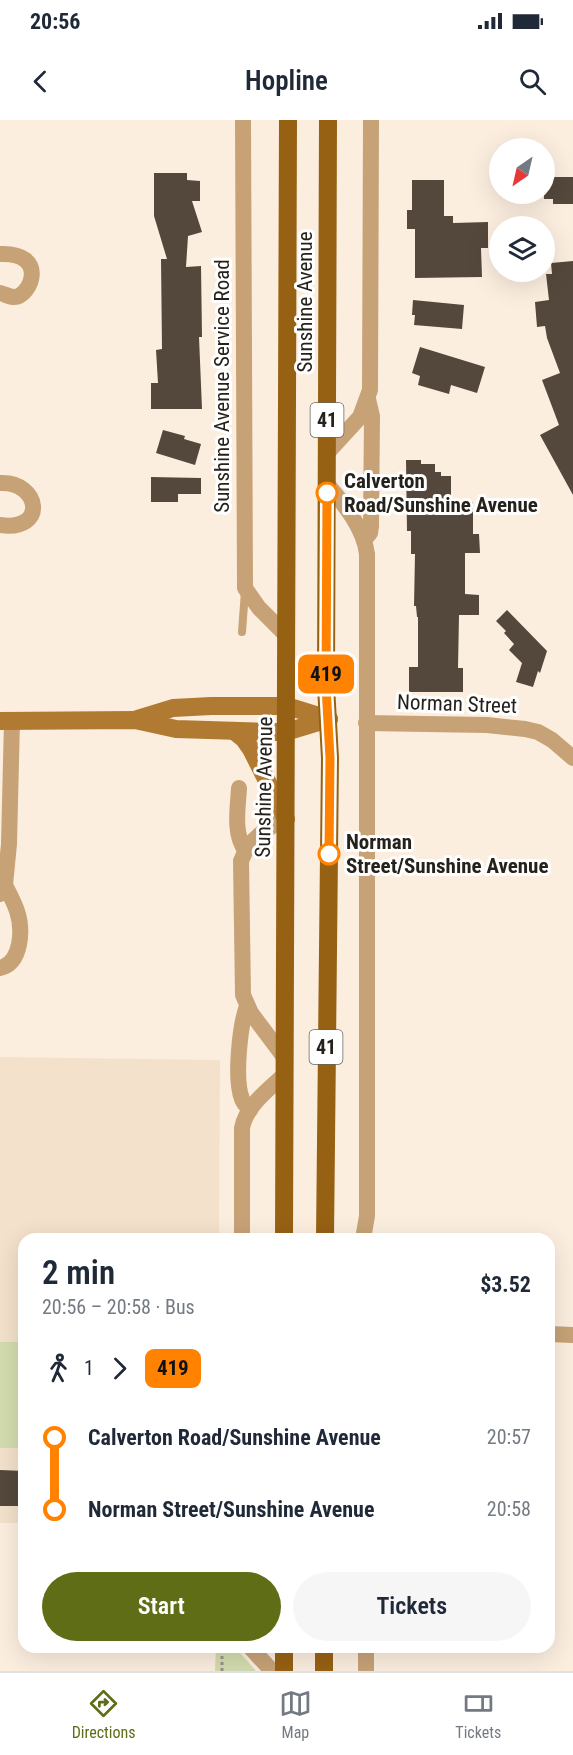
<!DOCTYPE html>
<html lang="en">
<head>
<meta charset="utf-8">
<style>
  body { margin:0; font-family:"Roboto Condensed",sans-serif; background:#f6f6f7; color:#1f2937; height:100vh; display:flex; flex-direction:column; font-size:22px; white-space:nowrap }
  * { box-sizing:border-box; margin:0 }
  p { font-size:20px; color:#747a83 }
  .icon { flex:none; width:33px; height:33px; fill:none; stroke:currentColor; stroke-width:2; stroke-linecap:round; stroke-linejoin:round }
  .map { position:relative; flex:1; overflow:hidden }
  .side { position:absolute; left:18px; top:1113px; width:537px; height:420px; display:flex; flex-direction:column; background:#fff; border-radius:18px; box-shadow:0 6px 24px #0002 }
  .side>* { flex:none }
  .badge { padding:0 12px; border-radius:9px; font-size:21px; line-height:39px }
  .needle { width:39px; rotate:214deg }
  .tools { position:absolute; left:489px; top:18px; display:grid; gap:12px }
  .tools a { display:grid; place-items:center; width:66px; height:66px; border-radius:50%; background:#fff; box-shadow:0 6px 24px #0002; font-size:30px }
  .map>.badge { position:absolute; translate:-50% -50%; box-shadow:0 0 0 3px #fff }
  .legs { display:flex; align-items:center; gap:9px; height:66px; padding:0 24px; font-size:20px }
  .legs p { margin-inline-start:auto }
  .head { display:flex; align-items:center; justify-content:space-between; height:102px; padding:0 24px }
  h1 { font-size:33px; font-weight:600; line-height:45px }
  .action { display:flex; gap:12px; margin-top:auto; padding:12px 24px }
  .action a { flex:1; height:69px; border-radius:36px; background:#5f6d17; color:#fff; font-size:24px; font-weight:600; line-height:69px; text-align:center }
  .action a+a { background:#f6f6f7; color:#1f2937 }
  ul { padding:0 24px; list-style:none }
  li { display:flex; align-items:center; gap:21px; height:72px; font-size:22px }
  li i { display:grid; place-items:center; width:9px; height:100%; margin:0 8px; background:currentColor }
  li i::after { content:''; width:15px; height:15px; margin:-8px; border:4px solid; border-radius:50%; background:#fff }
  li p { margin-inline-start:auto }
  li:first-child i { background:linear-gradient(#0000 50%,currentColor 0) }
  li:last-child i { background:linear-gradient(currentColor 50%,#0000 0) }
  .status { display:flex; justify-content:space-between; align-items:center; height:42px; padding:0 30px; background:#fff; direction:ltr }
  .status svg { height:16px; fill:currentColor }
  header { display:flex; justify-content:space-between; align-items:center; height:78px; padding:0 24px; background:#fff; font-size:27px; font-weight:600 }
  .menu { display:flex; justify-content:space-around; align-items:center; height:84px; border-top:2px solid #e0e1e3; background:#fff; font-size:16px; color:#747a83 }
  .menu a { display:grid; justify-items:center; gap:3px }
  .menu .current { color:#5f6d17 }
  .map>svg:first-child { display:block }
</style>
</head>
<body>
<div class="status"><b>20:56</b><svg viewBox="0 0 49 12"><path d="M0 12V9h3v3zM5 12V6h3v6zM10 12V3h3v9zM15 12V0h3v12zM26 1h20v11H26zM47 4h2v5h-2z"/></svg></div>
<header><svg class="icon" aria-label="back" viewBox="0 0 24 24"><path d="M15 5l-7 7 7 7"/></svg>Hopline<svg class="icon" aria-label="search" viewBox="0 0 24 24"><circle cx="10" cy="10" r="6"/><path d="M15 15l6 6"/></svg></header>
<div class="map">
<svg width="573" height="1551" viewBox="0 0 573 1551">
  <rect width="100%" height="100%" fill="#fceedf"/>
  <path fill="#f3e1cb" d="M 0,937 L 220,940 L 219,1119 L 24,1119 L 24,1403 L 0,1403 Z"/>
  <g fill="#d3dcae">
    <rect x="0" y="1222" width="24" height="106"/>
    <path d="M 216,1527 L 235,1527 L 256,1551 L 215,1551 Z"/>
  </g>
  <g fill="#53483b">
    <path d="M 154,53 L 187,53 L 187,60 L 200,61 L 200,81 L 192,81 L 202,112 L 188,116 L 186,147 L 201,146 L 202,217 L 199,217 L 202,289 L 151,289 L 151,263 L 158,263 L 156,230 L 162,229 L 161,139 L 167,139 L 154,96 Z"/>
    <path d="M 544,57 L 573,57 L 573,84 L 553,84 L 553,79 L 544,79 Z"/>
    <path d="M 412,60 L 444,60 L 444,96 L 453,96 L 453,103 L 488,102 L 488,128 L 481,128 L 482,157 L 415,158 L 415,109 L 407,109 L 407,90 L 412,90 Z"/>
    <path d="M 573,141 L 573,375 L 540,315 L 559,305 L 542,260 L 560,253 L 547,218 L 545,206 L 537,207 L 535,182 L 549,180 L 546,154 L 552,154 L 551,143 Z"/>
    <path d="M 413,180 L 464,185 L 462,209 L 414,205 L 415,195 L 412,195 Z"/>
    <path d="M 420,227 L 485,247 L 477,273 L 451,265 L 449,274 L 418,265 L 420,256 L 412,253 Z"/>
    <path d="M 163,310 L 185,316 L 184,319 L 201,324 L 195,345 L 156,333 Z"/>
    <path d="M 406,340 L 421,340 L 421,344 L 435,344 L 435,352 L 441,352 L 441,356 L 451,356 L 451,382 L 473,382 L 473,414 L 479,414 L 480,433 L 465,433 L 465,474 L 479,475 L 479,495 L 459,495 L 458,548 L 463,548 L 463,572 L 409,572 L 409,547 L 418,547 L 418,497 L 417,497 L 416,486 L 414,486 L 415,434 L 411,434 L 411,411 L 407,411 Z"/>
    <path d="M 151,357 L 201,358 L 201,374 L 178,374 L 178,382 L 151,382 Z"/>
    <path d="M 507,490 L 547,531 L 540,553 L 538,551 L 533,567 L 516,562 L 522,543 L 509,530 L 514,524 L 504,513 L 506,511 L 496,501 Z"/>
    <path d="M 0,1350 L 24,1351 L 24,1386 L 0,1386 Z"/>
  </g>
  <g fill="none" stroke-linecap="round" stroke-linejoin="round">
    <path stroke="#9b9186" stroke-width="3" stroke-dasharray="3 3" stroke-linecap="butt" d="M 222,1551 L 222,1527"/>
    <path stroke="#c7a277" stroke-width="8" d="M 242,512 L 245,471"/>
    <g stroke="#c7a277" stroke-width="16">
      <path d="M 243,0 L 245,468 L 259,488 L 287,516"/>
      <path d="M 0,134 C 49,132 31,177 14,177 C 10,177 4,174 0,173"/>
      <path d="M 327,333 L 360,297 L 370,270 L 371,0"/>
      <path d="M 0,363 C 40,361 48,412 0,405"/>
      <path d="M 327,364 C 344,384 364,408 367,434 L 367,1096 L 363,1119"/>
      <path d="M 364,420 L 370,413 L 371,406 L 372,296 L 368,279"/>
      <path d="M 366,603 L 487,605 L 525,609 L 538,612 L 552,620 L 573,638"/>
      <path d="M 239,668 C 238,688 233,713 245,730"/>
      <path d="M 0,774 L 5,765 L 9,724 L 12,601"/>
      <path d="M 0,848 C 22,843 23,809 17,791 C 14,782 9,773 5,765"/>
      <path d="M 247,886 C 240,905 234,959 242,979 C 243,983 247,986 250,990"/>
      <path d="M 284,937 L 251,893 L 243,875 L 241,741 C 249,719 265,709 286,699"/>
      <path d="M 242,1119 L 242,1008 C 246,986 269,969 284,955"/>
      <path d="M 549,1214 L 573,1215"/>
      <path d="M 250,1527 L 272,1551"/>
      <path d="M 366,1551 L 366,1527"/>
    </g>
    <g stroke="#b17a33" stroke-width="18">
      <path d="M 137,599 L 173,588 L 211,586 L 287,586 L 329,599"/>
      <path d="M 0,601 L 135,600 L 176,609 L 271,612 L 286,612 L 329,599"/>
      <path d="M 234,611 L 244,619 L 251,629 L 286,699"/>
    </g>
    <g stroke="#976113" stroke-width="18">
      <path d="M 284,1119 L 288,0"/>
      <path d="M 325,1119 L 330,638 L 326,566 L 328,0"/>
      <path d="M 284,1551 L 284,1527"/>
      <path d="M 324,1551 L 324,1527"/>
    </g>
  </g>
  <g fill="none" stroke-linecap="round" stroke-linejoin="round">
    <g stroke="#fff" stroke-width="14">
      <path id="line-1" d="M 327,373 L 326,566 L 330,638 L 329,734"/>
    </g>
    <use href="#line-1" stroke="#ff8200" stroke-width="9"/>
  </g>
  <g fill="#fff" stroke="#ff8200" stroke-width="3">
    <circle cx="327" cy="373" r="10"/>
    <circle cx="329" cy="734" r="10"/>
  </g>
  <g text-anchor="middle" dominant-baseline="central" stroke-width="6" stroke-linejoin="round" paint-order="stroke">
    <g fill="#fff" stroke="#66645f" stroke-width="1.5">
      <rect x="310.5" y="283" width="33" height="34" rx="4.5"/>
      <rect x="309.5" y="910" width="33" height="34" rx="4.5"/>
    </g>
    <g font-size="20" font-weight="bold" fill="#25211b">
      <text x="327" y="300">41</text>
      <text x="326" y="927">41</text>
    </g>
    <g font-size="21" fill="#25211b" stroke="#fff">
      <text transform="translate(305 182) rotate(-90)">Sunshine Avenue</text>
      <text transform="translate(222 266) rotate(-90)">Sunshine Avenue Service Road</text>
      <text transform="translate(457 584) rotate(2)">Norman Street</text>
      <text transform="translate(264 667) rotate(-89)">Sunshine Avenue</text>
    </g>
    <g font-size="21" font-weight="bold" fill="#25211b" stroke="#fff" text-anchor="start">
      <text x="344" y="361">Calverton<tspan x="344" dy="24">Road/Sunshine Avenue</tspan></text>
      <text x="346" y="722">Norman<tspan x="346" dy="24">Street/Sunshine Avenue</tspan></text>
    </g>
  </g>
</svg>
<div class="tools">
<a><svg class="needle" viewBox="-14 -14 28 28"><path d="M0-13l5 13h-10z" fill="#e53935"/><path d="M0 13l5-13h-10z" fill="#747a83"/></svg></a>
<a><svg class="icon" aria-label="layers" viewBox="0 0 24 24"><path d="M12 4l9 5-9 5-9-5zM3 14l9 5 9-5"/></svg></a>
</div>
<b class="badge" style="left:326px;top:554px;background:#ff8200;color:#111">419</b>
<section class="side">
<div class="head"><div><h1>2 min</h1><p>20:56 – 20:58 · Bus</p></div><b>$3.52</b></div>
<div class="legs"><svg class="icon" aria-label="walk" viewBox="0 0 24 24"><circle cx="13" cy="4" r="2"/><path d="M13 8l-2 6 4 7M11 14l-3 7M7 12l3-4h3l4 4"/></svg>1<svg class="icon" aria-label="forward" viewBox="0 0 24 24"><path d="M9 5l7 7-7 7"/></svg><b class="badge" style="background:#ff8200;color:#111">419</b></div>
<ul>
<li><i style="color:#ff8200"></i><b>Calverton Road/Sunshine Avenue</b><p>20:57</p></li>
<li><i style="color:#ff8200"></i><b>Norman Street/Sunshine Avenue</b><p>20:58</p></li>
</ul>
<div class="action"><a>Start</a><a>Tickets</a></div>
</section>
</div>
<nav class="menu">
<a class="current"><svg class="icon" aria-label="directions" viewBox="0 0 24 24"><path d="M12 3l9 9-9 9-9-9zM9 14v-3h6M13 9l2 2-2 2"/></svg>Directions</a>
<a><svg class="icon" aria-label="map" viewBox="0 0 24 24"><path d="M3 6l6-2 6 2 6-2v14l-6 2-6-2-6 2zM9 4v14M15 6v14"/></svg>Map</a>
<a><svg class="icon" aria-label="tickets" viewBox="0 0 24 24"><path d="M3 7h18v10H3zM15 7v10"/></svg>Tickets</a>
</nav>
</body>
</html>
